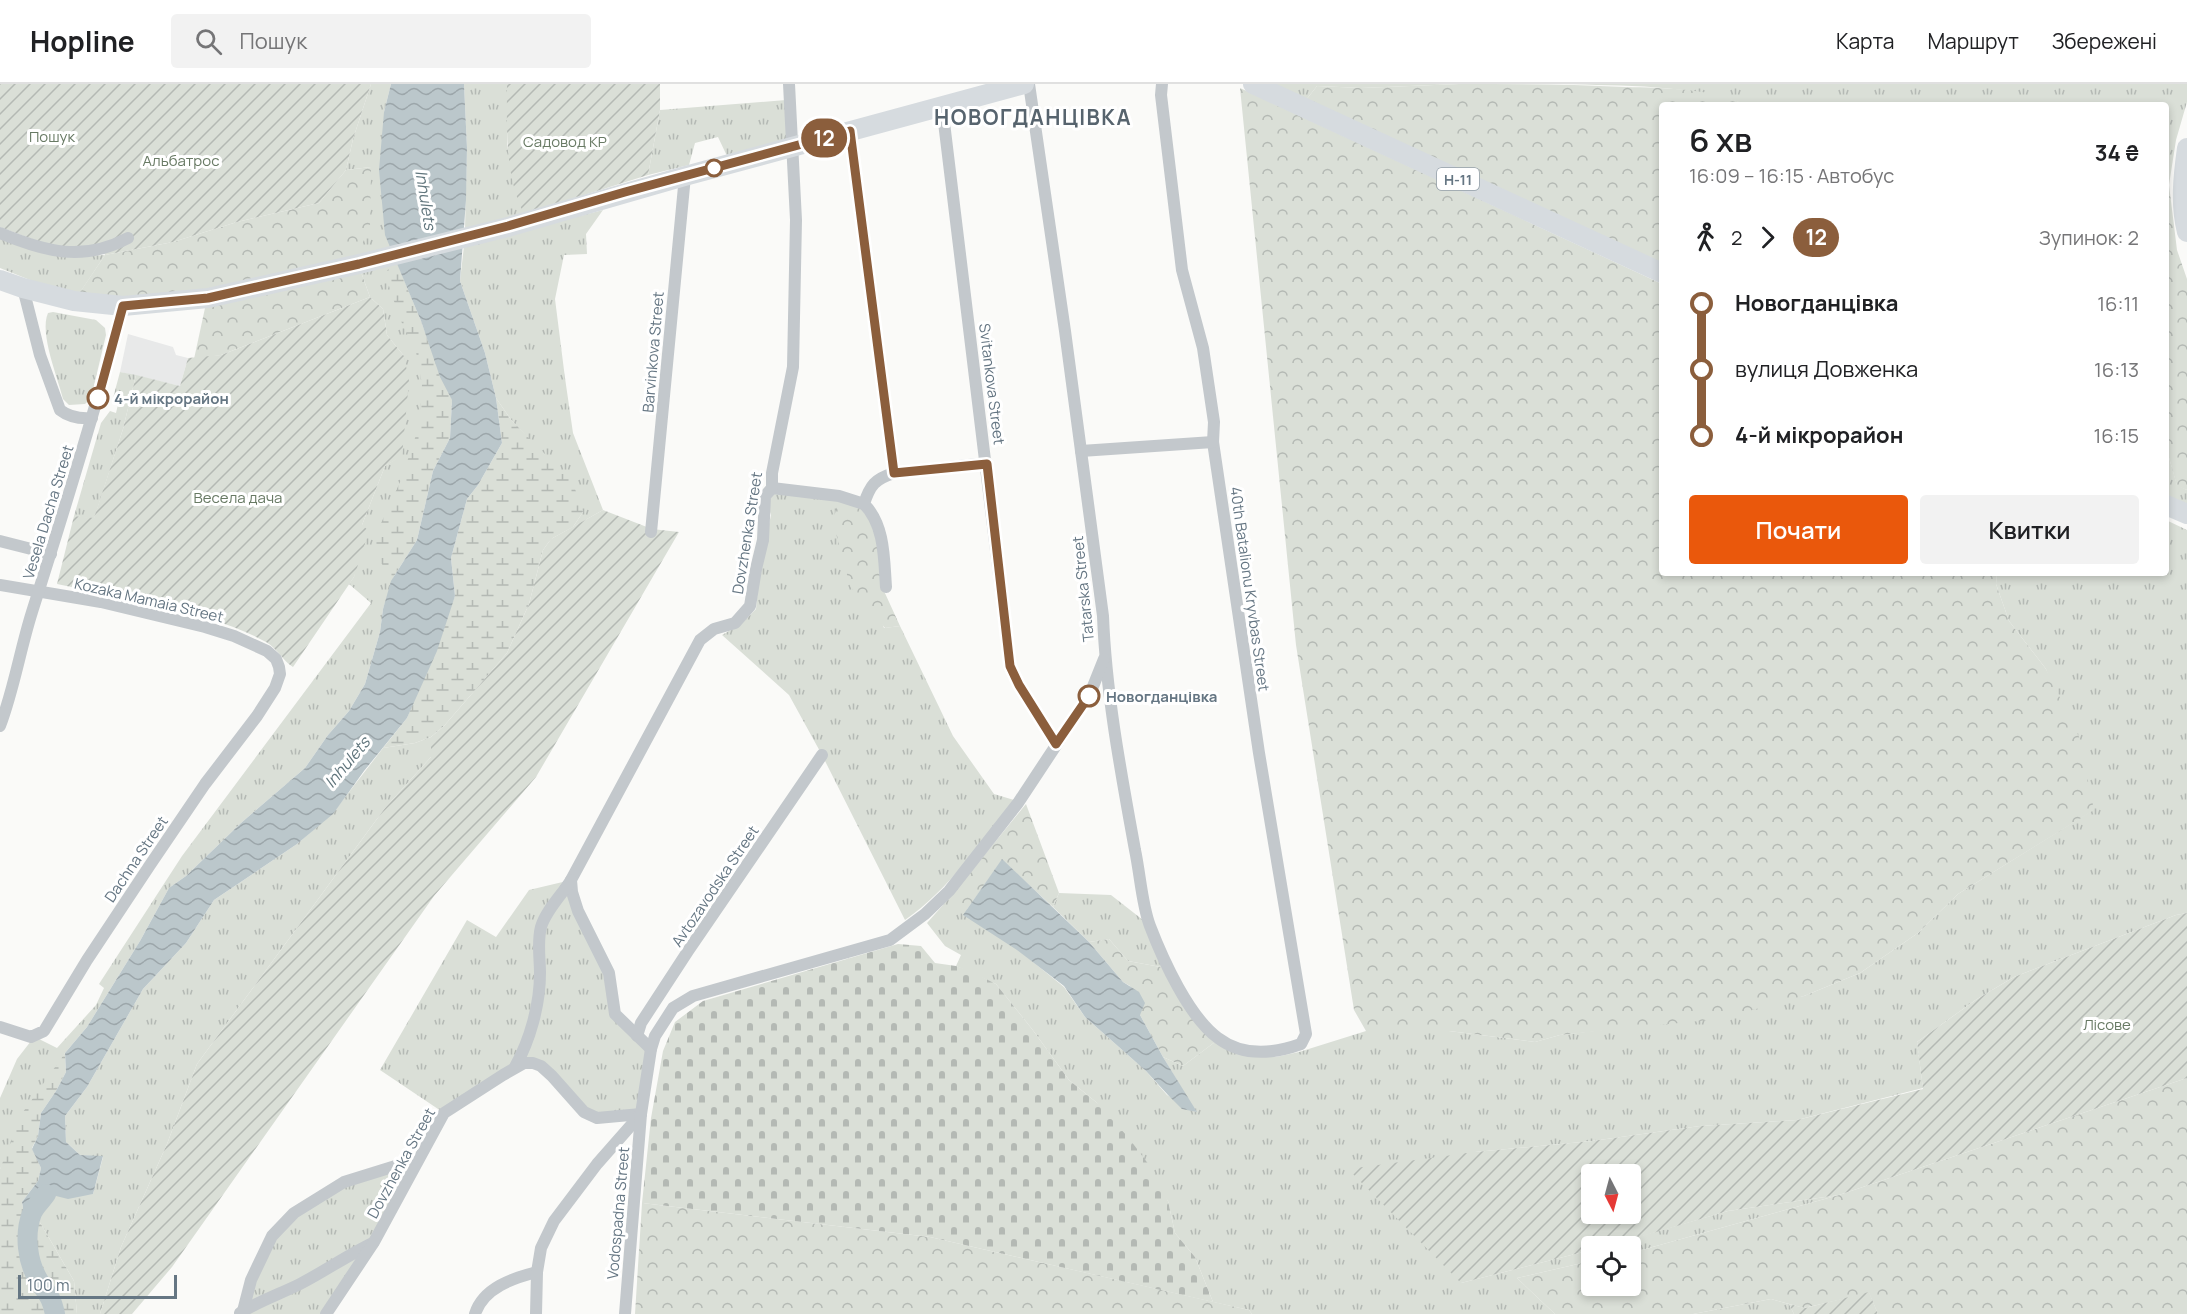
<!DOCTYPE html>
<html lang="uk">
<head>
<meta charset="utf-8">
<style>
  body { margin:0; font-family:Manrope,sans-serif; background:#f2f2f2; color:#202124; height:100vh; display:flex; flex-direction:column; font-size:22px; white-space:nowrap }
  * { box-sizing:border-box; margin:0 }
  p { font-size:20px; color:#757577 }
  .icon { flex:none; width:33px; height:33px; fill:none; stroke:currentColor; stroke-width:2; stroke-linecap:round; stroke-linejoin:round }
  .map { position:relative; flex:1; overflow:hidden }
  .panel { position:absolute; left:1659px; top:18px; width:510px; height:474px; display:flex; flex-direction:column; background:#fff; border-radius:6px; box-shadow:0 3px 9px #0003 }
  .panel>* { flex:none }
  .badge { padding:0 12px; border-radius:20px; font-size:21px; line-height:39px }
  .needle { width:39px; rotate:174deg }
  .tools { position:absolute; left:1581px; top:1080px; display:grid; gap:12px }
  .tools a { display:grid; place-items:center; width:60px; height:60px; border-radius:6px; background:#fff; box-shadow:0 3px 9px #0003; font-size:30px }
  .scale { position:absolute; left:18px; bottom:15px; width:159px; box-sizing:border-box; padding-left:6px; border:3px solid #657683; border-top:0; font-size:16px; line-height:21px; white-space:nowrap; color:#657683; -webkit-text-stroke:4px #fff; paint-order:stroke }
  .map>.badge { position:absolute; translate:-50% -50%; box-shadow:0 0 0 3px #fff }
  .legs { display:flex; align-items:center; gap:9px; height:66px; padding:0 30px; font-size:20px }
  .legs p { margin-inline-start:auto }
  .summary { display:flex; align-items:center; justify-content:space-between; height:102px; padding:0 30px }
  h1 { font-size:33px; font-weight:600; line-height:45px }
  .primary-button { display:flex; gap:12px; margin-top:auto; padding:12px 30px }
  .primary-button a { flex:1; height:69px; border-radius:6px; background:#ea580c; color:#fff; font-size:24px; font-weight:600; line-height:69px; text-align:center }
  .primary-button a+a { background:#f2f2f2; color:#202124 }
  ul { padding:0 30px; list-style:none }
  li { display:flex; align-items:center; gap:21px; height:66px; font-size:22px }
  li i { display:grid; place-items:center; width:9px; height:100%; margin:0 8px; background:currentColor }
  li i::after { content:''; width:15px; height:15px; margin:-8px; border:4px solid; border-radius:50%; background:#fff }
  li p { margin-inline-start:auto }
  li:first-child i { background:linear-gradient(#0000 50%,currentColor 0) }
  li:last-child i { background:linear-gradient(currentColor 50%,#0000 0) }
  header { display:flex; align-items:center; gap:36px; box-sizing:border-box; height:84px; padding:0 30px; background:#fff; border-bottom:2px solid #e0e0e0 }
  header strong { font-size:28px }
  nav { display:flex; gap:33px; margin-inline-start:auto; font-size:21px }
  .search { width:420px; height:54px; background:#f2f2f2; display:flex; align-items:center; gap:15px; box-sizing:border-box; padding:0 21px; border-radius:6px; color:#757577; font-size:22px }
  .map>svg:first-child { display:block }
</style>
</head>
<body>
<header>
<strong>Hopline</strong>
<div class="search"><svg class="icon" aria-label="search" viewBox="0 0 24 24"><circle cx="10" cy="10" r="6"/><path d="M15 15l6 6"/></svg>Пошук</div>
<nav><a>Карта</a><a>Маршрут</a><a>Збережені</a></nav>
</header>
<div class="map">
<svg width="2187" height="1230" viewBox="0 0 2187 1230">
  <defs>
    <pattern id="grass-tufts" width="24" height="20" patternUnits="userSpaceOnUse" patternTransform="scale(1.5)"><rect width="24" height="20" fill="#dadfd7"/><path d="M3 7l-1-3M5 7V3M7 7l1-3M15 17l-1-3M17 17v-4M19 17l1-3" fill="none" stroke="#b4b9b4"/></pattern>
    <pattern id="forest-crowns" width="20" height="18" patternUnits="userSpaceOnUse" patternTransform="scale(1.5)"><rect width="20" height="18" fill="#dadfd7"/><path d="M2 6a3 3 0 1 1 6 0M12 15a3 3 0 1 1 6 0" fill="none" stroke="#b4b9b4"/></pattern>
    <pattern id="wetland-marsh" width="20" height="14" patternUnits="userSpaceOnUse" patternTransform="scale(1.5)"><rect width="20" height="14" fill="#dadfd7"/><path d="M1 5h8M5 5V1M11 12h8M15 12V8" fill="none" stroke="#b4b9b4"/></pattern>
    <pattern id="cemetery-stones" width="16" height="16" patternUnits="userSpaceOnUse" patternTransform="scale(1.5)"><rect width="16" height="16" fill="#dadfd7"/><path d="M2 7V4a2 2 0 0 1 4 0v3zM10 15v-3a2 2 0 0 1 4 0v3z" fill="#b4b9b4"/></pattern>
    <pattern id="garden-furrows" width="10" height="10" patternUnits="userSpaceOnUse" patternTransform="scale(1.5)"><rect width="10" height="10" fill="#dadfd7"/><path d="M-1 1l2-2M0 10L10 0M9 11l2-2" fill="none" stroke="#b4b9b4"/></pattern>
    <pattern id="water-waves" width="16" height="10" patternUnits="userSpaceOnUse" patternTransform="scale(1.5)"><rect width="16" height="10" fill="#bbc7cb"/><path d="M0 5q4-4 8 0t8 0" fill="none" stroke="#9ca6aa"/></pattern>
  </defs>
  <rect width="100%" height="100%" fill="#fafaf8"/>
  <path fill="#e8e9e9" d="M 128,250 L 173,263 L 176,271 L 188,274 L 180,302 L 120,288 Z"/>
  <g fill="url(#grass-tufts)">
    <path d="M 371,0 L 391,0 L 384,28 L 391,164 L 357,172 L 371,83 L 346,86 L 353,55 Z"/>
    <path d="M 464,0 L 507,0 L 507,61 L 524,130 L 465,145 L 467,64 Z"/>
    <path d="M 1270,0 L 1459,0 L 1361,4 L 1317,2 L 1306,16 Z"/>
    <path d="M 1563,0 L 2187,0 L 2187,18 L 2176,56 L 2169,101 L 2166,97 L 2166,21 L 1747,21 C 1694,0 1620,2 1563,0 Z"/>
    <path d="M 786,16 L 788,57 L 727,72 L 718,53 L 695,59 L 689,81 L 648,91 L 660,26 Z"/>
    <path d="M 603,126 L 586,150 L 587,170 L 564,171 L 555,215 L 565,294 L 573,349 L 603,426 L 573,443 L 583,428 L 535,361 L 512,337 L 496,314 L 485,269 L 460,197 L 464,162 Z"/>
    <path d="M 0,154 L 62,173 L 105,171 L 79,210 L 35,198 L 0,184 Z"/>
    <path d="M 397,179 L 452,316 L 383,525 L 380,548 L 365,600 L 349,627 L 328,651 L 305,684 L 241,739 L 186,792 L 169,804 L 140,857 L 87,943 L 65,969 L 0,1085 L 0,1014 L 17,975 L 31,957 L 39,955 L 57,964 L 96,921 L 104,904 L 99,900 L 182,772 L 371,519 L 349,500 L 354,493 L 362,441 L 385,382 L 402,371 L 404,272 L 387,251 L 383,225 L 370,213 L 361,188 Z"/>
    <path d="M 53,228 L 96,236 L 105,244 L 106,251 L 91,314 L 85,320 L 69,321 L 63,315 C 58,294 39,249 48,229 Z"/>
    <path d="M 120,288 L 136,291 L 123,345 L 94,435 L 74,432 L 101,339 L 110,327 L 116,329 L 119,316 L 113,314 Z"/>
    <path d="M 2166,363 L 2177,401 L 2187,406 L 2187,422 L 2166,412 Z"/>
    <path d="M 776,407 L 838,417 L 884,544 L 900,542 L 953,652 L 994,710 L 1014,716 C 980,758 950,805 905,836 L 822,671 L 789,611 L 722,551 L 741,540 L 756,525 L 760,482 L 771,431 L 768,422 L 770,415 Z"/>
    <path d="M 2166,436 L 2187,446 L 2187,829 L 2176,831 L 2014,893 L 1977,915 L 1917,958 L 1923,1004 L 1797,1036 L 1700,1042 L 1592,1057 L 1475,1068 L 1461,1199 L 1591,1166 L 1591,1177 L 1517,1194 L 1555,1230 L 1252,1230 L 1249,1226 L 1213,1218 L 1195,1173 L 1175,1149 L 1168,1117 L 1096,1018 L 1069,996 L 1032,945 L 996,900 L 956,882 L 961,871 L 945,862 L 927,839 L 951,812 L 1064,903 L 1085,933 L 1146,987 L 1167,1011 L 1196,1028 L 1163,973 L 1183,982 L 1215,958 L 1276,973 L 1299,968 L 1366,947 L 1449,947 L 1535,958 L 1560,951 L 1611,945 L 1804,912 L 1860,889 L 1918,849 L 1958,810 L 2093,726 L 2046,585 L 2009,537 L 1996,500 L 1997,489 L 2166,489 Z"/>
    <path d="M 431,653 L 431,673 L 385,724 L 197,980 L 167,1060 L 121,1163 L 100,1230 L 77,1230 L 74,1197 L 38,1135 L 56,1112 L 93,1110 L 103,1073 L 80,1071 L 66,1058 L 65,1032 L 87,1003 L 143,905 L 186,859 L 214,816 L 297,760 L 332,730 L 383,664 L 415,659 Z"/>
    <path d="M 571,796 L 609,889 L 615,930 L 651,965 L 641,1030 L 597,1034 L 533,979 L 444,1029 L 380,986 L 467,836 L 496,853 L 529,806 Z"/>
    <path d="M 1059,809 L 1111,811 L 1143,836 L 1166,884 L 1128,877 L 1109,855 L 1089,858 L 1053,823 Z"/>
    <path d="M 418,1075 L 326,1230 L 239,1230 L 272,1152 L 344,1098 Z"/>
    <path d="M 1839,1111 L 1631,1169 L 1630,1162 L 1606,1162 L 1728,1127 Z"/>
    <path d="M 1771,1215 L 1789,1220 L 1794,1230 L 1693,1230 Z"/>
  </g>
  <g fill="url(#forest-crowns)">
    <path d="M 1459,0 C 1514,0 1569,0 1625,3 C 1665,4 1709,4 1747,21 L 1662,21 L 1662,179 L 1306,16 L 1317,2 L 1361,4 Z"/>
    <path d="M 1240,4 L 1662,200 L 1662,489 L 1997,489 L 1996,500 L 2009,537 L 2046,585 L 2079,653 L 2094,726 L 1958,810 L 1918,849 L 1860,889 L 1804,912 L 1719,935 L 1560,951 L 1535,958 L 1449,947 L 1366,947 L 1354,926 L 1296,561 Z"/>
    <path d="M 371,83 L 370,142 L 357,172 L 257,204 L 74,217 L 105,171 L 173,158 L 237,138 L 319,119 L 346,86 Z"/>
    <path d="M 2166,98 L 2169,101 L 2177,166 L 2187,195 L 2187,406 L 2177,402 L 2166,363 Z"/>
    <path d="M 361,188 L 370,213 L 221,271 L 194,275 L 205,224 Z"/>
    <path d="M 838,417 L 860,424 L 872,438 L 880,468 L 884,507 L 900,542 L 885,544 L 850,502 L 833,438 Z"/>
    <path d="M 1026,720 L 1059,809 L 1053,823 L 1002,776 L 963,831 L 951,812 Z"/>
    <path d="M 1109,855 L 1128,877 L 1166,884 L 1215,958 L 1183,982 L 1163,973 L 1140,931 L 1130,902 L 1123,898 L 1089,858 Z"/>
    <path d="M 2187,994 L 2187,1230 L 1878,1230 L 1869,1209 L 1804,1224 L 1771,1215 L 1693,1230 L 1555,1230 L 1517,1194 L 1591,1177 L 1592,1202 L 1630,1202 L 1631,1169 L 1839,1111 Z"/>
    <path d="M 642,1119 L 930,1153 L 1249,1226 L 1252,1230 L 635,1230 Z"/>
  </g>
  <g fill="url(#wetland-marsh)">
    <path d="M 397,179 L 421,237 L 440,293 L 452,316 L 450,354 L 433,387 L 417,456 L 391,497 L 375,467 L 377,448 L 401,396 L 419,342 L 422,300 L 416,268 L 400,235 L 385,190 L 389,184 Z"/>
    <path d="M 496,314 L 512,337 L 570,395 L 574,402 L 583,428 L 573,443 L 551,455 L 543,466 L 529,520 L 507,569 L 444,642 L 431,653 L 415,659 L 383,664 L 407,634 L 455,512 L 451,474 L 467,415 L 478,401 L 502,359 Z"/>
    <path d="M 65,969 L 66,988 L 56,1007 L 41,1029 L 38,1052 L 32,1064 L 41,1084 L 38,1097 L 22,1118 L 24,1129 L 38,1135 L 74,1197 L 77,1230 L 0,1230 L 0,1085 L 23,1028 Z"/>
  </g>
  <path fill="url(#cemetery-stones)" d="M 898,860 L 921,862 L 935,879 L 956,882 L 970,887 L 996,900 L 1032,945 L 1069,996 L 1096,1018 L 1128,1053 L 1155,1089 L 1168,1117 L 1175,1149 L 1195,1173 L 1213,1218 L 930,1153 L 642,1119 L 651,1034 L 663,967 L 675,938 L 703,917 Z"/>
  <g fill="url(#garden-furrows)" fill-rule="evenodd">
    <path d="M 0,0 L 371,0 L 353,55 L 346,86 L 319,119 L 237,138 L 173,158 L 105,171 L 100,160 C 67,171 31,155 0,143 Z"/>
    <path d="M 507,0 L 660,0 L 660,26 L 648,91 L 524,130 C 504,89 507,44 507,0 Z"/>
    <path d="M 370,213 L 383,225 L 387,251 L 404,272 L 409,297 L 402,372 L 385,382 L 362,441 L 369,447 L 354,493 L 293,583 C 282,576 278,565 266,558 C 207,526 124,514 57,500 L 74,432 L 94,434 L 123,345 L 136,291 L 180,302 L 188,274 L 221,271 Z"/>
    <path d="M 603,426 L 652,445 L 679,448 L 536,693 L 434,812 L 172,1183 L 132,1230 L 100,1230 L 121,1163 L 167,1060 L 197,980 L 385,724 L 431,673 L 431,653 L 444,642 L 507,569 L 529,520 L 543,466 L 551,455 Z"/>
    <path d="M 2187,829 L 2187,994 L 1839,1111 L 1728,1127 L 1612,1161 L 1592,1162 L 1591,1166 L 1461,1199 L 1348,1085 L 1475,1068 L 1592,1057 L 1700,1042 L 1797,1036 L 1923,1005 L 1917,958 L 1977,915 L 2014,893 L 2176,831 ZM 1592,1090 L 1630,1090 L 1630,1130 L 1592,1130 Z"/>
    <path d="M 1869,1208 L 1878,1230 L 1794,1230 L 1789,1220 L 1805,1224 Z"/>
  </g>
  <g fill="url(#water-waves)">
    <path d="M 391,0 L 464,0 L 467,64 L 466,116 L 460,197 L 485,269 L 496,314 L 502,359 L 478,401 L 467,415 L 451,474 L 455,512 L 437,567 L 407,634 L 364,687 L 333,730 L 297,760 L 214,816 L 186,859 L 143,905 L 87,1003 L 65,1032 L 66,1058 L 80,1071 L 103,1072 L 93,1110 L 68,1115 L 56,1112 L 38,1135 L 24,1129 L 22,1118 L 38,1097 L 41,1084 L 32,1065 L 38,1052 L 41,1029 L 56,1007 L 66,988 L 65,969 L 87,943 L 140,857 L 169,804 L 186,792 L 241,739 L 305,684 L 328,651 L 349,627 L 365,600 L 380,548 L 383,525 L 391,497 L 417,456 L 433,387 L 450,354 L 452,316 L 440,293 L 421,237 L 385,151 L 379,86 L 384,28 Z"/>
    <path d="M 1002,775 L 1089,858 L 1123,898 L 1139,908 L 1145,919 L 1140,931 L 1163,973 L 1197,1028 L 1182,1025 L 1168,1011 L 1146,987 L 1085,933 L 1064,902 L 1017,866 L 963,831 Z"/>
  </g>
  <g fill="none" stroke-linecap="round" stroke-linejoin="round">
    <path stroke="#bbc7cb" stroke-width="20" d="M 46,1110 C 42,1116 35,1122 32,1129 C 24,1150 27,1178 39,1197 C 48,1211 51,1212 55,1230"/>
    <g stroke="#c3c8cc" stroke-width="12">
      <path d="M 1029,0 L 1065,247 L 1103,532 C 1106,610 1121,689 1135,766 C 1140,789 1142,822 1150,842 C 1163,876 1189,933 1218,954 C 1243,973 1273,970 1301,960 L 1306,950 L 1259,669 L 1213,358 L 1214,338 L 1203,264 L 1182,186 L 1161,11 L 1162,0"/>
      <path d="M 942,22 L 1010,582 L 1019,601 L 1056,660"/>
      <path d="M 850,47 L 894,389 C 875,395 870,401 864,420 C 885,441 884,475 886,503"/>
      <path d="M 0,149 C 46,168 83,178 128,154"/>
      <path d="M 23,204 L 40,271 L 60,326 C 69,333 80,335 92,334"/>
      <path d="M 1081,367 L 1213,358"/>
      <path d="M 894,389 L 987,379"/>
      <path d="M 772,404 L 839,412 L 864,420"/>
      <path d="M 651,448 L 685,92"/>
      <path d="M 0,457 L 51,470"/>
      <path d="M 0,501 L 101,518 L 205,543 L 234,552 L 267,567 L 276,575 L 279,583 L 280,590 L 275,604 L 257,632 L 205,700 L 150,781 L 87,876 L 44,947 L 31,953 L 0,943"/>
      <path d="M 0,642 C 14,605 20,566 32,528 C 64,427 96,325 123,222"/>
      <path d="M 637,952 L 641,939 L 688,867 L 822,671"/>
      <path d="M 651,965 L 615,930 L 609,889 L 578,827 L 572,808 L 571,796 L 700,556 L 714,545 L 735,539 L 750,522 L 756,485 L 763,456 L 765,412 L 772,404 L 772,389 L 793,283 L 796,136 L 789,0"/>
      <path d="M 515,983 C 530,956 540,921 540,889 C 540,874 537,858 541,843 C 546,826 562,811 571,796"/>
      <path d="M 243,1227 L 251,1196 L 272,1152 L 294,1129 L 344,1098 L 418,1075"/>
      <path d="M 240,1229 C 259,1217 280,1210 300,1200 C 325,1187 348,1171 373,1159"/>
      <path d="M 326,1230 L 374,1158 L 444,1029 L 503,991 L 524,979 L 533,979 L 541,982 L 552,992 L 584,1028 L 597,1034 L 641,1030"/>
      <path d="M 475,1230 C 483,1204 513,1194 537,1188"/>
      <path d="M 536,1230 L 537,1188 L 541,1164 L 554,1137 L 597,1080 L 641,1030"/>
      <path d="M 625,1230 L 641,1030 L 651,965 L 655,952 L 673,924 L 693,912 L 890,856 L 925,830 L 949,807 L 1018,719 L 1090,610 L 1104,575"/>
    </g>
    <g stroke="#d6dbdf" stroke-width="20">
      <path d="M 1253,0 L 1662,189"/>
      <path d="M 2187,64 C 2183,93 2180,120 2187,148"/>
      <path d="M 0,196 L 23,204 L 74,217 L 123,222 L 208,214 L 359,180 L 508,143 L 685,92 L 1024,0"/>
      <path d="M 2166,421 L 2187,430"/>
    </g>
  </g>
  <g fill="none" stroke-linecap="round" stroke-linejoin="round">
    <g stroke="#fff" stroke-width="14">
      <path id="line-1" d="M 98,314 L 123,222 L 208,214 L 359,180 L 508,142 L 625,108 L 850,47 L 894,389 L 987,380 L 1010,582 L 1019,601 L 1056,660 L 1089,612"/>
    </g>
    <use href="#line-1" stroke="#8b5e3c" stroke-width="9"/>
  </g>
  <g fill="#fff" stroke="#8b5e3c" stroke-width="3">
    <circle cx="714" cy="84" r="8"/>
    <circle cx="98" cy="314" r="10"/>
    <circle cx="1089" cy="612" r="10"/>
  </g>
  <g text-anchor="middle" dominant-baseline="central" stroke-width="6" stroke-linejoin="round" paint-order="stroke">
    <rect fill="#fff" stroke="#939fa8" stroke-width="1.5" x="1437" y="84" width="42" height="22" rx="4.5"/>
    <g font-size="14" font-weight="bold" fill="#657683">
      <text x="1458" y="95">Н-11</text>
    </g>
    <g font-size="15" fill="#687a64" stroke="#fff">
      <text x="52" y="52">Пошук</text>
      <text x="565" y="57">Садовод КР</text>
      <text x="181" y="76">Альбатрос</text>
      <text x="238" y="413">Весела дача</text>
      <text x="2107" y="940">Лісове</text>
    </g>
    <g font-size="15" fill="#657683" stroke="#fff">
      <text transform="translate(653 268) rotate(-85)">Barvinkova Street</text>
      <text transform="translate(992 300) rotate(83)">Svitankova Street</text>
      <text transform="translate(48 428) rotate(-73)">Vesela Dacha Street</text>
      <text transform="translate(747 449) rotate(-81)">Dovzhenka Street</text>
      <text transform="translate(1083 505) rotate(-96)">Tatarska Street</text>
      <text transform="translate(1250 505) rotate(82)">40th Batalionu Kryvbas Street</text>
      <text transform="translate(149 516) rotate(13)">Kozaka Mamaia Street</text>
      <text transform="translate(136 775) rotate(-56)">Dachna Street</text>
      <text transform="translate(715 802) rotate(-56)">Avtozavodska Street</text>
      <text transform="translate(401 1079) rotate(-61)">Dovzhenka Street</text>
      <text transform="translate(618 1129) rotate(-85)">Vodospadna Street</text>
    </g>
    <g font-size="15" font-weight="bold" fill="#657683" stroke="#fff" text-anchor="start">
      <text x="114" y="314">4-й мікрорайон</text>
      <text x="1106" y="612">Новогданцівка</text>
    </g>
    <g font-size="16" font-style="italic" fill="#60757c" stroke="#fff">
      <text transform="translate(426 116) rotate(81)">Inhulets</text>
      <text transform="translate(347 678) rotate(-50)">Inhulets</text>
    </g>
    <g font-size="21" font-weight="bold" letter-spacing="1.5" fill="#57646e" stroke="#fff">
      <text x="1033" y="33">НОВОГДАНЦІВКА</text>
    </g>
  </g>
</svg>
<div class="tools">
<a><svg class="needle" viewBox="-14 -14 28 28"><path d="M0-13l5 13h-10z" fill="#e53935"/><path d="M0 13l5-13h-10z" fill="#757577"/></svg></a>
<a><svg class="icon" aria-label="locate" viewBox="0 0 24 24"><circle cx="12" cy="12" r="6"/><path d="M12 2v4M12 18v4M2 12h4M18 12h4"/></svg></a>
</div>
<div class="scale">100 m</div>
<b class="badge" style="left:824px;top:54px;background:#8b5e3c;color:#fff">12</b>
<section class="panel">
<div class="summary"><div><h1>6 хв</h1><p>16:09 – 16:15 · Автобус</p></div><b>34 ₴</b></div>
<div class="legs"><svg class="icon" aria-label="walk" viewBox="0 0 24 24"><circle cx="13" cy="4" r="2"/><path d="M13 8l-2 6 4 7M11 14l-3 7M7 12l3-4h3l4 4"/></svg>2<svg class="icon" aria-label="forward" viewBox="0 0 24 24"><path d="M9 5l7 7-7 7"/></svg><b class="badge" style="background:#8b5e3c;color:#fff">12</b><p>Зупинок: 2</p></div>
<ul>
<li><i style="color:#8b5e3c"></i><b>Новогданцівка</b><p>16:11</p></li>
<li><i style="color:#8b5e3c"></i><span>вулиця Довженка</span><p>16:13</p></li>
<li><i style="color:#8b5e3c"></i><b>4-й мікрорайон</b><p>16:15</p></li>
</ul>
<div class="primary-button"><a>Почати</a><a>Квитки</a></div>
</section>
</div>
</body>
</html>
